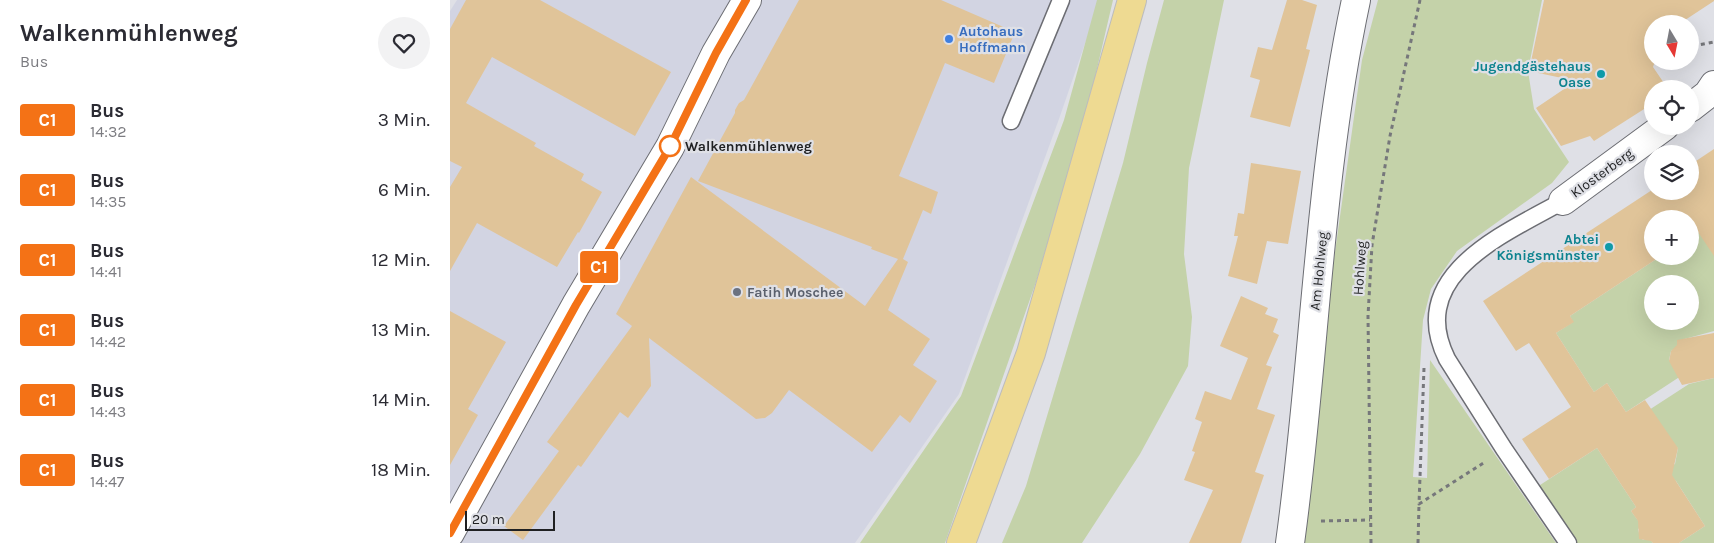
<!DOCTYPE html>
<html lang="de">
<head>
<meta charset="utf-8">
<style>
  body { margin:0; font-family:Karla,sans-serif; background:#f2f2f3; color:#2b2b33; height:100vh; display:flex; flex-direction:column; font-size:19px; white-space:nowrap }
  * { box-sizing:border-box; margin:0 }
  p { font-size:16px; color:#7c7c81 }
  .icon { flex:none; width:28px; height:28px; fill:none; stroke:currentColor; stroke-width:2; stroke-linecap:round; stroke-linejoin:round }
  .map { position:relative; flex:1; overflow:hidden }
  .details { display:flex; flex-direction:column; background:#fff; width:450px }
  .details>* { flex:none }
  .badge { padding:0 10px; border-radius:4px; font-size:18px; line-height:32px }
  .needle { width:32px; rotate:170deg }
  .controls { position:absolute; left:1194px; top:15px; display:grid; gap:10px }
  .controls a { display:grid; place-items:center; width:55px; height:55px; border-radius:50%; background:#fff; box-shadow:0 5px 20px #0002; font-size:25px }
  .scale { position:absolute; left:15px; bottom:12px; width:90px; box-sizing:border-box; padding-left:5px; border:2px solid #1f2022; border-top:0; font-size:14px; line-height:18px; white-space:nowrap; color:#1f2022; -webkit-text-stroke:4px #dfe0e6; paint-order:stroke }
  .map>.badge { position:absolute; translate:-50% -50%; box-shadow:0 0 0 2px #fff }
  .round { display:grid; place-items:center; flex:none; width:52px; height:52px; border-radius:26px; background:#f2f2f3 }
  .headline { display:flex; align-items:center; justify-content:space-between; height:85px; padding:0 20px }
  h1 { font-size:24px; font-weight:700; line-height:38px }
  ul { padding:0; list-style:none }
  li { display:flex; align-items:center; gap:15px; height:70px; padding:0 20px }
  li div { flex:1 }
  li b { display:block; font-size:19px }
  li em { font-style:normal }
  li .badge { min-width:55px; font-weight:700; text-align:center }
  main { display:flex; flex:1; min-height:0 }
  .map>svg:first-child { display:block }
</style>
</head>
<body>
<main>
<section class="details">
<div class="headline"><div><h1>Walkenmühlenweg</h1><p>Bus</p></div><a class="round"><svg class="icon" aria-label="heart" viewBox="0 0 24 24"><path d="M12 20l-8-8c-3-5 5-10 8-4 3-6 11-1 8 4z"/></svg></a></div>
<ul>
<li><span class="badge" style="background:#f47216;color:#fff">C1</span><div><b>Bus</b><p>14:32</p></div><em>3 Min.</em></li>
<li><span class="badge" style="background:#f47216;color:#fff">C1</span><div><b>Bus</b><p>14:35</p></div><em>6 Min.</em></li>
<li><span class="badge" style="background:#f47216;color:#fff">C1</span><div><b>Bus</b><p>14:41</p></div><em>12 Min.</em></li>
<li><span class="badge" style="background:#f47216;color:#fff">C1</span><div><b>Bus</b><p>14:42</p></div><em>13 Min.</em></li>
<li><span class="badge" style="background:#f47216;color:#fff">C1</span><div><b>Bus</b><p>14:43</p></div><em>14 Min.</em></li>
<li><span class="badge" style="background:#f47216;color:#fff">C1</span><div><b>Bus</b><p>14:47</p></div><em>18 Min.</em></li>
</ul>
</section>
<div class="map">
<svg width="1264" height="543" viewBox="0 0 1264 543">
  <rect width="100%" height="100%" fill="#dfe0e6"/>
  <path fill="#d2d4e2" d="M 7,0 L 650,0 L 609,119 L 509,394 L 405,543 L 0,543 L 0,11 Z"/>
  <g fill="#c4d2a9" fill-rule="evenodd">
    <path d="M 647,0 L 663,0 L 639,103 L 586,282 L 495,543 L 410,543 L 511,396 L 614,120 Z"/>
    <path d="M 714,0 L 774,0 L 739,168 L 734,254 L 742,317 L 738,366 L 690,454 L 632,543 L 552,543 L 576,486 L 673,163 L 697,63 Z"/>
    <path d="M 928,0 L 1092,0 L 1078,71 L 1084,109 L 1119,162 L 1102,183 L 1007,251 L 981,289 L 973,320 L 963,477 L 977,478 L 980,360 L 1106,543 L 851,543 L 876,316 L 912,60 Z"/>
    <path d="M 1264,221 L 1264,331 L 1227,341 L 1228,347 L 1221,351 L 1219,360 L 1234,374 L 1176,412 L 1157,383 L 1144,392 L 1106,333 L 1123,322 L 1120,316 L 1211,256 L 1240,256 L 1240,237 ZM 1202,284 L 1240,284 L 1240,321 L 1202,321 Z"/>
    <path d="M 1264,378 L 1264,543 L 1229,543 L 1255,526 L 1226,481 L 1211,472 L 1225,464 L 1228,448 L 1182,421 L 1239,384 Z"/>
    <path d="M 1147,448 L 1186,507 L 1181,511 L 1192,526 L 1188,529 L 1190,537 L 1193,540 L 1200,539 L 1203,543 L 1127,543 L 1087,487 Z"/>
  </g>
  <g fill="#e0c499">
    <path d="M 16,0 L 90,0 L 221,72 L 185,136 L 42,57 L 16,103 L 86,143 L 84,146 L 134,174 L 131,180 L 152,192 L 129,233 L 128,232 L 107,267 L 27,223 L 0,271 L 0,187 L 12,167 L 0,161 L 0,29 Z"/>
    <path d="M 349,0 L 491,0 L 565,32 L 544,83 L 495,63 L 449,176 L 488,192 L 481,214 L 473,210 L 453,259 L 458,262 L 438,310 L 480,339 L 463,365 L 487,381 L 460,423 L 450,415 L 422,452 L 339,390 L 322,413 L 315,418 L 306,419 L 199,338 L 201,386 L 178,418 L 170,412 L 131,467 L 128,465 L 73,540 L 54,526 L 109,451 L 97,442 L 182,326 L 166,314 L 241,177 L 415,306 L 448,259 L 421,249 L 422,247 L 248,181 L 285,113 L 285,110 L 289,103 L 294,100 Z"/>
    <path d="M 837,0 L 852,0 L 867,5 L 856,49 L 860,50 L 840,127 L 800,117 L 810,80 L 800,77 L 808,47 L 822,50 Z"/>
    <path d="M 1094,0 L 1264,0 L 1264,1 L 1229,24 L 1202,24 L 1202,61 L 1205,61 L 1203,67 L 1218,89 L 1202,89 L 1202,104 L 1144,141 L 1140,136 L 1111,146 L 1086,108 L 1126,81 L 1079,71 Z"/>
    <path d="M 1264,149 L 1264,256 L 1248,232 L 1240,237 L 1240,219 L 1202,219 L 1202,256 L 1211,256 L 1120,316 L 1124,322 L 1106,333 L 1144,392 L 1157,383 L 1176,412 L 1195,400 L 1228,448 L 1222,475 L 1255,526 L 1229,543 L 1203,543 L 1201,541 L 1189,539 L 1188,521 L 1181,511 L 1186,507 L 1147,448 L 1099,479 L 1072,439 L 1121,407 L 1079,343 L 1066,351 L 1033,301 L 1202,190 L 1202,191 L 1240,191 L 1240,165 Z"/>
    <path d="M 801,163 L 851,171 L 838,244 L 817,241 L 807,284 L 778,276 L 788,236 L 784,236 L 788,213 L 794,214 Z"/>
    <path d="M 791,296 L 818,308 L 815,314 L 828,319 L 823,332 L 829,335 L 816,365 L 822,367 L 807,409 L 825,415 L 805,472 L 814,475 L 791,543 L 739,543 L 763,490 L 734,480 L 745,452 L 742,451 L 752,422 L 745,419 L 755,391 L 781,400 L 798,358 L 770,346 Z"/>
    <path d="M 0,311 L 56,342 L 18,409 L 28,415 L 0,465 Z"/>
    <path d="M 1264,333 L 1264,378 L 1232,385 L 1219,361 L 1221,351 L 1227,345 L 1227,340 Z"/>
  </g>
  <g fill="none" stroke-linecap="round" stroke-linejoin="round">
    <g stroke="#6c6d73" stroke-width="19">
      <g id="lane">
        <path d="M 561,121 L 611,0"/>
        <path d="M 1113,201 C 1054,234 955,275 997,359 L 1054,449 L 1118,543"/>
      </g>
    </g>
    <g stroke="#6c6d73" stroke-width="30">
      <g id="street">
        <path d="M 1240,108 L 1258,94 L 1264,85"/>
        <path d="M 1113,201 L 1215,126"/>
        <path d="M 0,533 L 126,305 L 220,147 L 266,53 L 297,0"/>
        <path d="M 840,543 C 865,363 868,178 906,0"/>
      </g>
    </g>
    <g stroke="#bcbcbd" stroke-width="30">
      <path id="primary" d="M 511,543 L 581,353 L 682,0"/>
    </g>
    <g stroke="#76777b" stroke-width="3" stroke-dasharray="4 4" stroke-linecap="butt">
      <path d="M 1243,46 L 1264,42"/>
      <path d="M 974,368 L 969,504 L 1035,462"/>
      <path d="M 871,521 L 920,520"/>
      <path d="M 921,543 L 918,316 L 922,245 L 940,136 L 970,0"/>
      <path d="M 968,543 L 969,504"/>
    </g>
    <use href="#lane" stroke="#fff" stroke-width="16"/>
    <use href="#street" stroke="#fff" stroke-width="28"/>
    <use href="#primary" stroke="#eeda92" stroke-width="28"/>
  </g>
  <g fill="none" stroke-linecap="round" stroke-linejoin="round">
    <g stroke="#fff" stroke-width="11">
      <path id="line" d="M 0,533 L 126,305 L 220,147 L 266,53 L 296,0"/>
    </g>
    <use href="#line" stroke="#f47216" stroke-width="8"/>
  </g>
  <circle fill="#3f7fe0" stroke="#dfe0e6" stroke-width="2" cx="499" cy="39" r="5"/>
  <g fill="#0f9aa8" stroke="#dfe0e6" stroke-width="2">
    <circle cx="1151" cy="74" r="5"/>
    <circle cx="1159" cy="247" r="5"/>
  </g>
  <circle fill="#fff" stroke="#f47216" stroke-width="2.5" cx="220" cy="146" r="10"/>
  <circle fill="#6b7280" stroke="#dfe0e6" stroke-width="2" cx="287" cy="292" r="5"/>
  <g text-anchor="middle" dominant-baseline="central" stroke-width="4.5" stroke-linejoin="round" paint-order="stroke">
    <g font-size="14" font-weight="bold" fill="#366cbe" stroke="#dfe0e6" text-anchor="start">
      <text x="509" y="31">Autohaus<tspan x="509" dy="16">Hoffmann</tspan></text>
    </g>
    <g font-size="14" font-weight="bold" fill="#0d838f" stroke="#dfe0e6" text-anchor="end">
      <text x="1141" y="66">Jugendgästehaus<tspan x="1141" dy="16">Oase</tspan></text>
      <text x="1149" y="239">Abtei<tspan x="1149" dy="16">Königsmünster</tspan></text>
    </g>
    <g font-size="14" font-weight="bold" fill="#1f2022" stroke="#dfe0e6" text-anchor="start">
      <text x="235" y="146">Walkenmühlenweg</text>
    </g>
    <g font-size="14" fill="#1f2022" stroke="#dfe0e6">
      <text transform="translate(1152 173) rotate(-36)">Klosterberg</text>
      <text transform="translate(910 268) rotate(-86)">Hohlweg</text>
      <text transform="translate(869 271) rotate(-84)">Am Hohlweg</text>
    </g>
    <g font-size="14" font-weight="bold" fill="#5b616d" stroke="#dfe0e6" text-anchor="start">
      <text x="297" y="292">Fatih Moschee</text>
    </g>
  </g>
</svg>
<div class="controls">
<a><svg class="needle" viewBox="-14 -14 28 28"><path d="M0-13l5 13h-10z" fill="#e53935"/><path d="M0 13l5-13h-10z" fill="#7c7c81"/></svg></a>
<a><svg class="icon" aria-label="locate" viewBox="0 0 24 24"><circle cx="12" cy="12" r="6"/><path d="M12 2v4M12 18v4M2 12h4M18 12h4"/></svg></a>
<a><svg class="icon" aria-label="layers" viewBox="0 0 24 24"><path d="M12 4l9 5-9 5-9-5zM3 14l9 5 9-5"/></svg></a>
<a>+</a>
<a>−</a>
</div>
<div class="scale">20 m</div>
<b class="badge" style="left:149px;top:267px;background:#f47216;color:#fff">C1</b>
</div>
</main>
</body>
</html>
